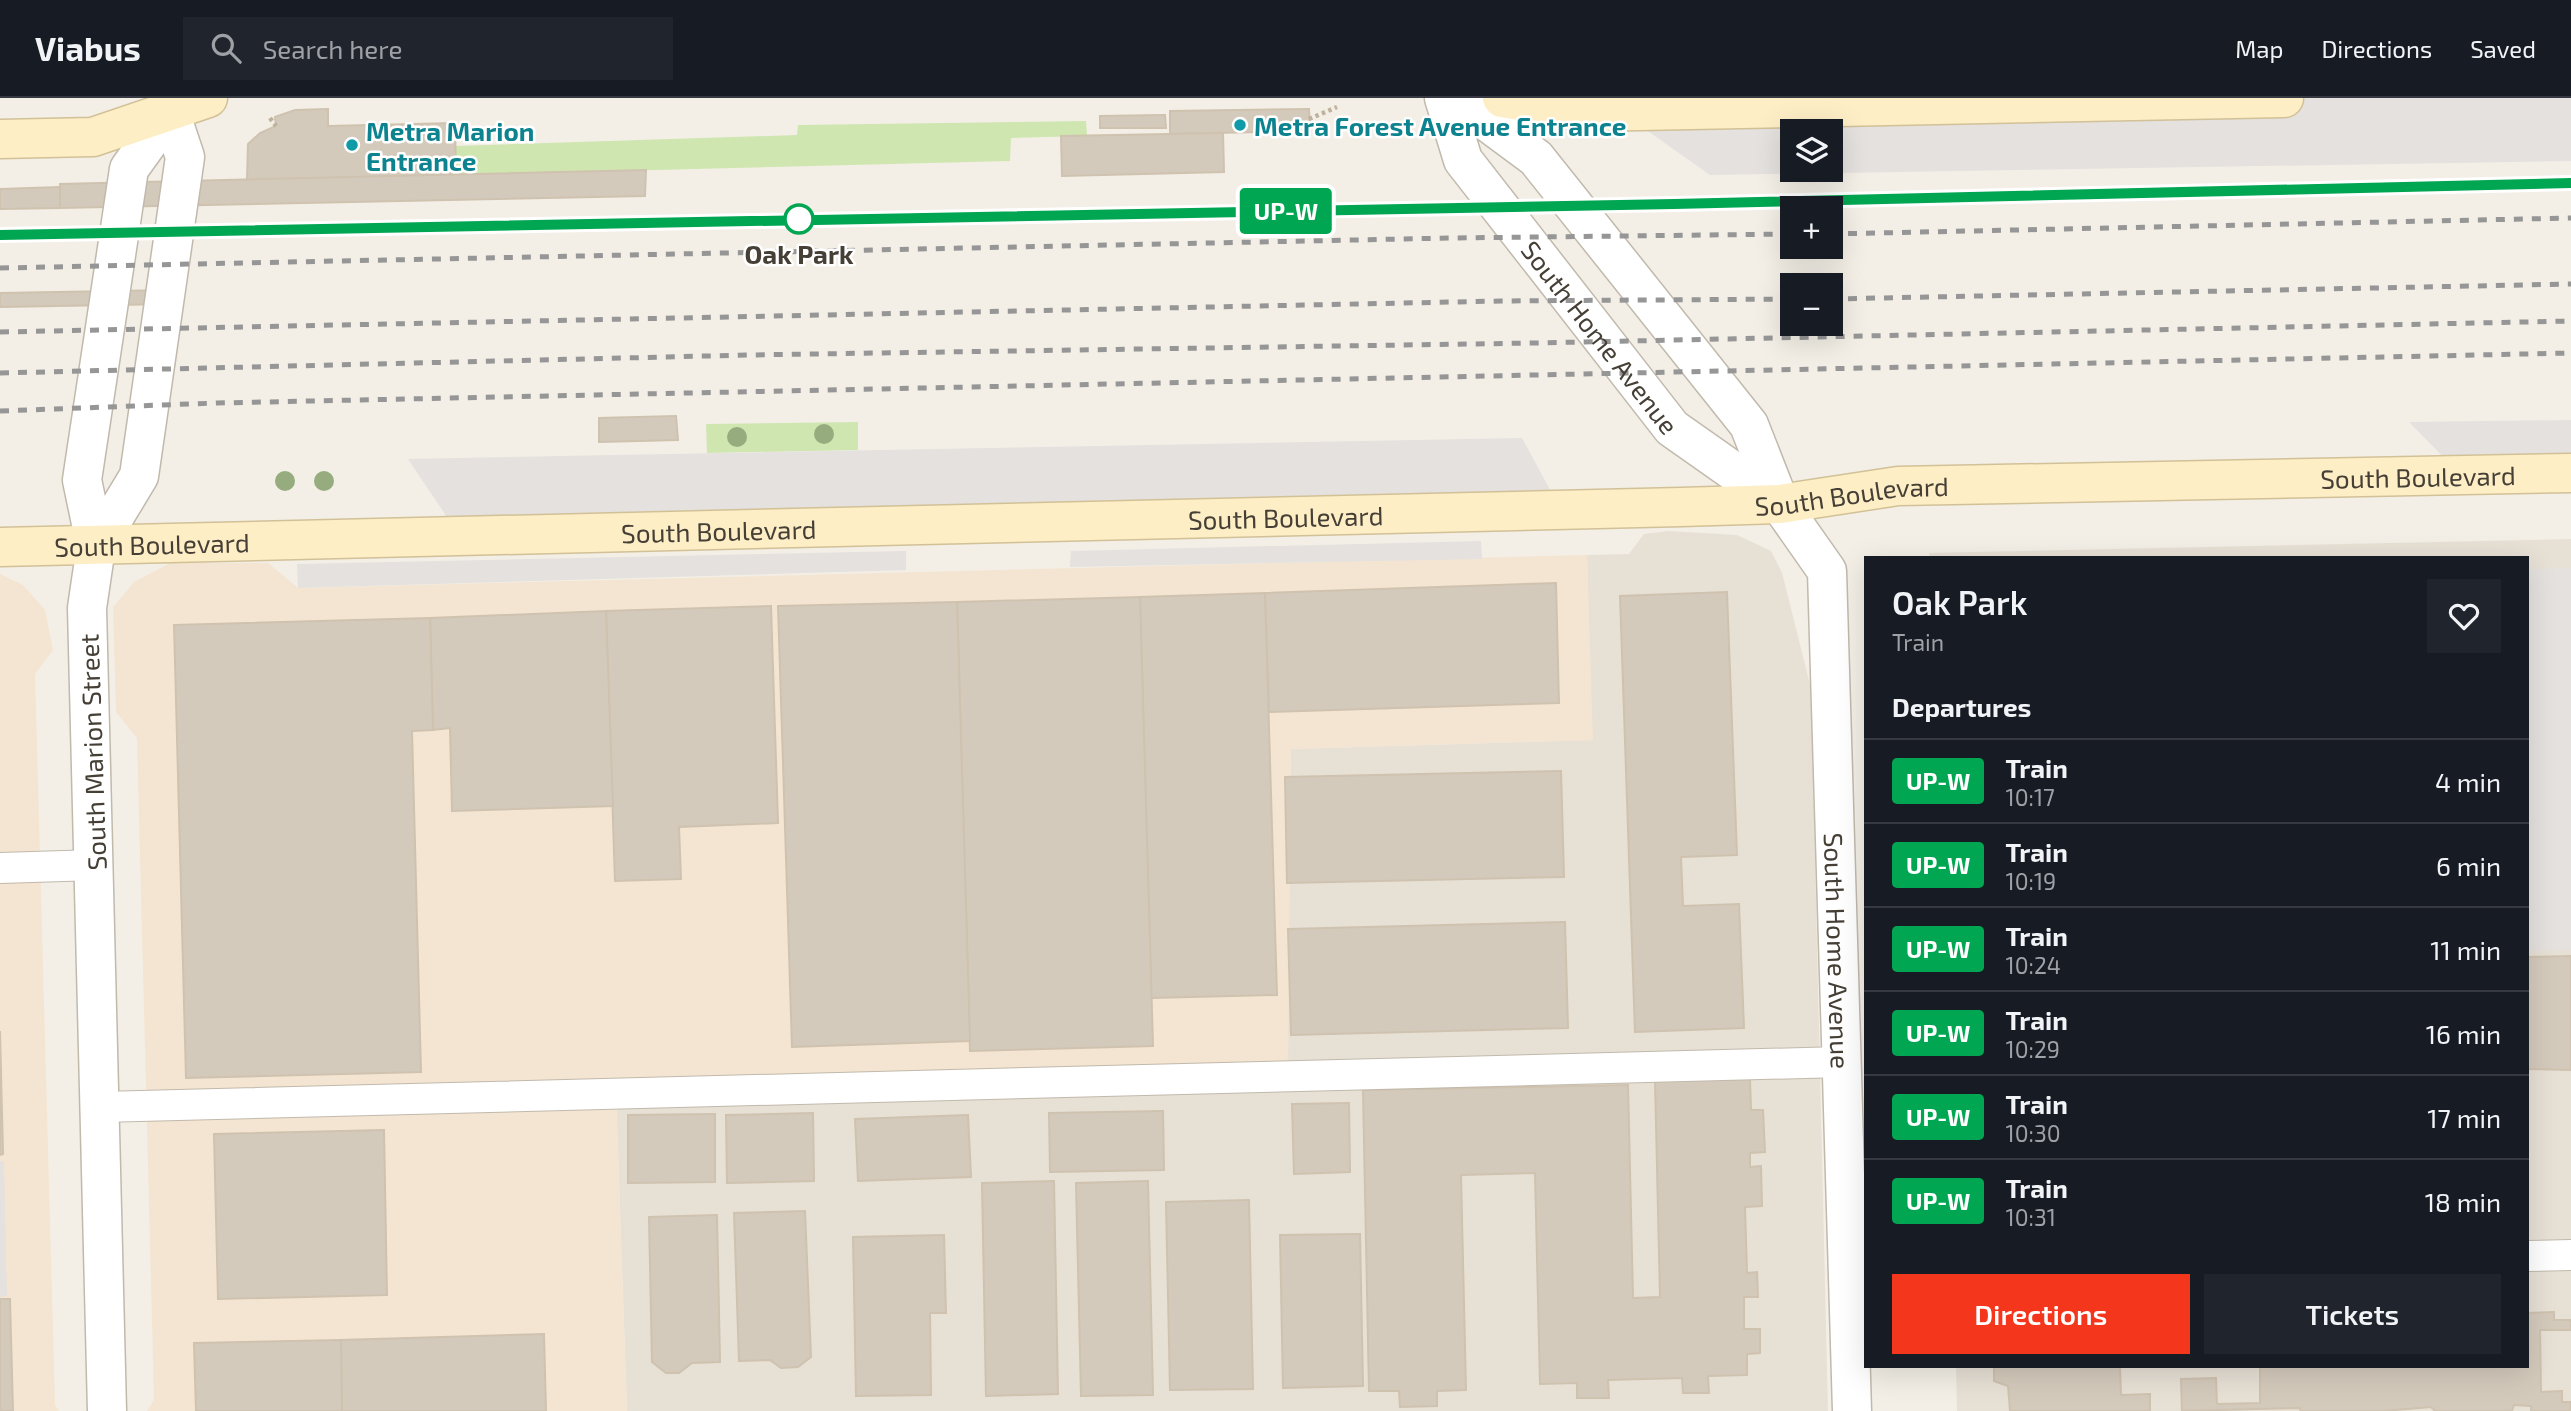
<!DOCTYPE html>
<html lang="en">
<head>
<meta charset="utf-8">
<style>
  body { margin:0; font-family:"Exo 2",sans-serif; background:#20242c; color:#f1f3f6; height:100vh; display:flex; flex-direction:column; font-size:26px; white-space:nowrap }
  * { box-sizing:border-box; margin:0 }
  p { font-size:23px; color:#9ea1a6 }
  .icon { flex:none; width:38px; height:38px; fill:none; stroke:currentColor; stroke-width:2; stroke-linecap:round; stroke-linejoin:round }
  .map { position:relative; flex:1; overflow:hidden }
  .details { position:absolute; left:1864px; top:458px; width:665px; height:812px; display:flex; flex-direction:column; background:#171b24; border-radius:0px; box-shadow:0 7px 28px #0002 }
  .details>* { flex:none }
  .badge { padding:0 14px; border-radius:5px; font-size:24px; line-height:46px }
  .tools { position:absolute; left:1780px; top:21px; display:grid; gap:14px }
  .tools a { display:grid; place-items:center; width:63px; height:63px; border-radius:0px; background:#171b24; box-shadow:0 7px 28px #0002; font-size:35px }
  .map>.badge { position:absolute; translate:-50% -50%; box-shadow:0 0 0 4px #fff }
  h2 { padding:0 28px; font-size:26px; line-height:63px }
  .round { display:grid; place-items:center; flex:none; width:74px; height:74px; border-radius:0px; background:#20242c }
  .summary { display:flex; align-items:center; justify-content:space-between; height:119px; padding:0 28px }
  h1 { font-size:33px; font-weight:600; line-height:52px }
  .primary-button { display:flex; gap:14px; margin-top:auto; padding:14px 28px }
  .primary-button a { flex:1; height:80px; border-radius:0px; background:#f4361c; color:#fff; font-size:28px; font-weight:600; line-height:80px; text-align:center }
  .primary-button a+a { background:#20242c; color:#f1f3f6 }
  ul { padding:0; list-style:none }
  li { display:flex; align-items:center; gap:21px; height:84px; padding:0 28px; border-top:2px solid #363941 }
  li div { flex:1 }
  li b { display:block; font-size:26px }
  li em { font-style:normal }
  li .badge { min-width:77px; font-weight:700; text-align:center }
  header { display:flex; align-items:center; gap:42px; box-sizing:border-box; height:98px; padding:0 35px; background:#171b24; border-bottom:2px solid #363941 }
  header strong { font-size:33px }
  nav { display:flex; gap:38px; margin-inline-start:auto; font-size:24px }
  .search { width:490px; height:63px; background:#20242c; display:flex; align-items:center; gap:18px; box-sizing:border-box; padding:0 24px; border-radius:0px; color:#9ea1a6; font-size:26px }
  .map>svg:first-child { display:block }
</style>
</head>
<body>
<header>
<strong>Viabus</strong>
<div class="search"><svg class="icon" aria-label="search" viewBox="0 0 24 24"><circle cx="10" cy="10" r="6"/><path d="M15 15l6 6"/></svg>Search here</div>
<nav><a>Map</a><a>Directions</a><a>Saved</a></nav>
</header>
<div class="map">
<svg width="2571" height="1313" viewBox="0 0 2571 1313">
  <rect width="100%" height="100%" fill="#f3efe6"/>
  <g fill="#e7e0d5">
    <path d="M 1668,433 L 1737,437 L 1771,453 L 1782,475 L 1811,591 L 1828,1313 L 627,1313 L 616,995 L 1287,978 L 1291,651 L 1592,642 L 1587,457 L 1629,456 L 1644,436 Z"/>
    <path d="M 2571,441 L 2571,1313 L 1957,1313 L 1956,1269 L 2527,1269 L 2527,460 L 1929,460 L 1929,455 Z"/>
  </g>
  <g fill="#f4e5d2">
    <path d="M 1587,457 L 1593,642 L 1291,651 L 1288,978 L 616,995 L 627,1313 L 147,1313 L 154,1302 L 137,640 L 116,614 L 113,509 L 134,484 L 170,465 L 268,465 L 298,490 Z"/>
    <path d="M 0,476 L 23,487 L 45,512 L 53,552 L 35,576 L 55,1307 L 59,1313 L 0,1313 Z"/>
  </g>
  <g fill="#cfe6b0">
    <path d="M 1086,23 L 1087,38 L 1011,40 L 1010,63 L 456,77 L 456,48 L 797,37 L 798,27 Z"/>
    <path d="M 858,324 L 858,352 L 707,355 L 706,326 Z"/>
  </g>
  <g fill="#e4e1de" fill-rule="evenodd">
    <path d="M 2284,0 L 2571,0 L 2571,63 L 1710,77 L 1621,14 ZM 1792,33 L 1830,33 L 1830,72 L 1792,72 Z"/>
    <path d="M 2571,322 L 2571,375 L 2461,377 L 2409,324 Z"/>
    <path d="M 1522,340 L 1561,412 L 461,440 L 408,361 Z"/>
    <path d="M 1481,443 L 1482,461 L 1070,469 L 1071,453 Z"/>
    <path d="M 906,453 L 906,472 L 298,490 L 297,466 Z"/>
    <path d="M 2571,470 L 2571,852 L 2527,853 L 2527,471 Z"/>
    <path d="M 0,1063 L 4,1063 L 7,1198 L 0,1199 Z"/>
  </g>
  <g fill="#d4cabc" stroke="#cfc2af" stroke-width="2">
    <path d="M 328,11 L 328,28 L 455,25 L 456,77 L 247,82 L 248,46 L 260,35 L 276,28 L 275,19 L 295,12 Z"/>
    <path d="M 1309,11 L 1310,33 L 1170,36 L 1170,13 Z"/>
    <path d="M 1165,17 L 1166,30 L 1100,30 L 1100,18 Z"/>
    <path d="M 1223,35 L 1224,74 L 1062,78 L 1061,38 Z"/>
    <path d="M 646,72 L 645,98 L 60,110 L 60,86 Z"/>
    <path d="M 60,89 L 60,110 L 0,111 L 0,91 Z"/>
    <path d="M 171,192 L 170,206 L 0,209 L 0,195 Z"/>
    <path d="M 676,318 L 678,342 L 599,344 L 599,320 Z"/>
    <path d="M 1556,485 L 1559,605 L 1269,614 L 1265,495 Z"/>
    <path d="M 1727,494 L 1737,757 L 1681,759 L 1683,808 L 1739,806 L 1744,930 L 1635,934 L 1620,498 Z"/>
    <path d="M 1265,495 L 1277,897 L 1151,900 L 1140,499 Z"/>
    <path d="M 1140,499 L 1153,948 L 970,953 L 957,504 Z"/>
    <path d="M 957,504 L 970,943 L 792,949 L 778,508 Z"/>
    <path d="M 771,508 L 778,725 L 679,729 L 681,781 L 615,783 L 606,513 Z"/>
    <path d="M 606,513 L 613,708 L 452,713 L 450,630 L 433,632 L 430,520 Z"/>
    <path d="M 430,520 L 433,632 L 412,633 L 421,974 L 186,980 L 174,527 Z"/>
    <path d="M 1561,673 L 1564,779 L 1287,785 L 1285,679 Z"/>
    <path d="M 1565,824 L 1568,930 L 1291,937 L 1288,831 Z"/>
    <path d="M 2571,858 L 2571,972 L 2527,971 L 2527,859 Z"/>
    <path d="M 0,933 L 3,1056 L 0,1057 Z"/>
    <path d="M 1750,980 L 1751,1012 L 1763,1012 L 1765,1054 L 1750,1055 L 1750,1069 L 1761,1068 L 1762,1108 L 1745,1109 L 1747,1175 L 1757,1174 L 1758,1199 L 1744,1199 L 1744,1231 L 1760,1231 L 1760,1255 L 1747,1256 L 1747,1277 L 1708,1278 L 1709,1295 L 1683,1295 L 1682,1280 L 1608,1282 L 1609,1300 L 1577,1300 L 1577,1285 L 1540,1286 L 1535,1075 L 1461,1077 L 1466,1292 L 1437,1293 L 1437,1308 L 1400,1309 L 1399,1293 L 1369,1293 L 1363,992 L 1628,987 L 1633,1200 L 1660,1199 L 1655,982 Z"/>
    <path d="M 1349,1005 L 1350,1074 L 1294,1076 L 1292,1006 Z"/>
    <path d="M 1163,1013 L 1164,1072 L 1050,1074 L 1049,1015 Z"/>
    <path d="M 813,1015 L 814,1083 L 727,1085 L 726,1017 Z"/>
    <path d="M 715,1016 L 715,1084 L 628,1085 L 628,1017 Z"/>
    <path d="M 968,1017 L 971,1079 L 858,1083 L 855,1021 Z"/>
    <path d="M 384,1032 L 387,1197 L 218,1201 L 214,1036 Z"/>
    <path d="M 1054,1083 L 1058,1296 L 986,1298 L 982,1085 Z"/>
    <path d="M 1148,1083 L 1153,1297 L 1081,1298 L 1076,1085 Z"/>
    <path d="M 1249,1102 L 1253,1291 L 1170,1292 L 1166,1104 Z"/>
    <path d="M 805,1113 L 811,1259 L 798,1269 L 781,1270 L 770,1262 L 739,1263 L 734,1115 Z"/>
    <path d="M 717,1117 L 720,1264 L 692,1265 L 679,1275 L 666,1275 L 652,1264 L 649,1119 Z"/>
    <path d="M 1360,1136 L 1363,1288 L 1283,1290 L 1280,1137 Z"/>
    <path d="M 944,1137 L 946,1215 L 930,1215 L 931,1297 L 856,1298 L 853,1139 Z"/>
    <path d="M 0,1201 L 10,1201 L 13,1313 L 0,1313 Z"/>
    <path d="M 2554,1214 L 2554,1222 L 2571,1222 L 2571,1232 L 2540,1232 L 2541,1294 L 2562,1293 L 2562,1304 L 2571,1304 L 2571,1313 L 2531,1313 L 2531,1308 L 2514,1307 L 2512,1313 L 2435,1313 L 2431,1309 L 2384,1313 L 2301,1313 L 2299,1310 L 2182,1313 L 2181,1281 L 2216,1280 L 2217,1306 L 2260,1305 L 2260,1269 L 2527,1269 L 2527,1215 Z"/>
    <path d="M 544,1236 L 546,1313 L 342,1313 L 341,1242 Z"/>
    <path d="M 341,1242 L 342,1313 L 196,1313 L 194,1245 Z"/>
    <path d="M 1994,1269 L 2120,1269 L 2121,1297 L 2150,1296 L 2150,1313 L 2010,1313 L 2008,1288 L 1994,1283 Z"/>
  </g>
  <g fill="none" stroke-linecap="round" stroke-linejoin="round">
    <g stroke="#c1b9ac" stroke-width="32">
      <g id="lane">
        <path d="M 0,770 L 96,767"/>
        <path d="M 101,1009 L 1842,964"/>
        <path d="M 2527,1158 L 2571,1157"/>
      </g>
    </g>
    <g stroke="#c1b9ac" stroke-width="41">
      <g id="street">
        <path id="s1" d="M 1444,0 L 1463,62 L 1672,330 L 1780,406"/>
        <path id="s2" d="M 1455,0 L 1536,60 L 1749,327 L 1780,406 L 1827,473 L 1852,1313"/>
        <path d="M 96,449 L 139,378 L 185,59 L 170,14 L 172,0"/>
        <path d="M 107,1313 L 87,510 L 96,449 L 82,382 L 129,71 L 170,14"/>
      </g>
    </g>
    <g stroke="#d2c197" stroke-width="41">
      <g id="secondary">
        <path d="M 1502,0 L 1588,14 L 2284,0"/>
        <path d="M 0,41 L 93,39 L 208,0"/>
        <path id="s3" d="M 0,449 L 1681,409 L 1780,406 L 1898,388 L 2571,375"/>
      </g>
    </g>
    <g stroke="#bfb19b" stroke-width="4.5" stroke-dasharray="3.5 3.5" stroke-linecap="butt">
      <path d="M 270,20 L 276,28"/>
      <path d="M 1309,21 L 1337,9"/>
    </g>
    <use href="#lane" stroke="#fff" stroke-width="30"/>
    <use href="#street" stroke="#fff" stroke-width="38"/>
    <use href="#secondary" stroke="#fdeec6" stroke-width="38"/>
    <g stroke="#969696" stroke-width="5" stroke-dasharray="9 9" stroke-linecap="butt">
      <path d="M 1830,136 L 2571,120"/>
      <path d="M 0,137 L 1674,106 L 2571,85"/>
      <path d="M 0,170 L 1451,140 L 1792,136"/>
      <path d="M 1830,201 L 2571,186"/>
      <path d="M 0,234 L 1501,203 L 1792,201"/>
      <path d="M 0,275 L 748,257 L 1535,245 L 2571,223"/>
      <path d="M 0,313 L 217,305 L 2571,255"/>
    </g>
  </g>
  <g fill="#96ac7f">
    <circle cx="824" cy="336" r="10"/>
    <circle cx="737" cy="339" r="10"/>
    <circle cx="285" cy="383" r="10"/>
    <circle cx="324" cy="383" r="10"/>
  </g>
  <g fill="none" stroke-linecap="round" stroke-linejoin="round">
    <g stroke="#fff" stroke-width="16">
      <path id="line" d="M 0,137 L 1674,106 L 2571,85"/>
    </g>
    <use href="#line" stroke="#00a651" stroke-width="10"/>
  </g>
  <g fill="#0f9aa8" stroke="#fff" stroke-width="2.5">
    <circle cx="1240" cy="27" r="7"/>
    <circle cx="352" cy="47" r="7"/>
  </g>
  <circle fill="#fff" stroke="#00a651" stroke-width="3.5" cx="799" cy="121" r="14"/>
  <g text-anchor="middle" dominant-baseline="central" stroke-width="5" stroke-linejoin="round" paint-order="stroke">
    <g font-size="26" font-weight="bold" fill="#0d838f" stroke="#fff" text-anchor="start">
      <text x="1254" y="27">Metra Forest Avenue Entrance</text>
      <text x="366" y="32">Metra Marion<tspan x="366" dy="30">Entrance</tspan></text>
    </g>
    <g font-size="26" font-weight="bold" fill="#453f36" stroke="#fff">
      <text x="799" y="155">Oak Park</text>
    </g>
    <g font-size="26" fill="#453f36" stroke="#fff">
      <text stroke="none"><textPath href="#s1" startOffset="289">South Home Avenue</textPath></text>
      <text stroke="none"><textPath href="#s3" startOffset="2420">South Boulevard</textPath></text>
      <text stroke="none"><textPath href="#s3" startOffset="1853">South Boulevard</textPath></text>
      <text stroke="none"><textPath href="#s3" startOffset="1286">South Boulevard</textPath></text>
      <text stroke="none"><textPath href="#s3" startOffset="719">South Boulevard</textPath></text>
      <text stroke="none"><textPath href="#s3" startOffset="152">South Boulevard</textPath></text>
      <text transform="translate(92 654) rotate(-92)">South Marion Street</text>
      <text stroke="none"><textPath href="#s2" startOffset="989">South Home Avenue</textPath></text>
    </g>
  </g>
</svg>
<div class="tools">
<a><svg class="icon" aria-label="layers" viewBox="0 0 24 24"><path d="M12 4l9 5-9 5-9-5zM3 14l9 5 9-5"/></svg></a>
<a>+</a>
<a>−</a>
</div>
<b class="badge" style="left:1286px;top:113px;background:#00a651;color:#fff">UP-W</b>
<section class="details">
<div class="summary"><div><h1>Oak Park</h1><p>Train</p></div><a class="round"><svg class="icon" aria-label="heart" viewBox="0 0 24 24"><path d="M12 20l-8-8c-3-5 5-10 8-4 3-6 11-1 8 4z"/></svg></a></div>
<h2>Departures</h2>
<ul>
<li><span class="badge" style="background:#00a651;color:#fff">UP-W</span><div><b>Train</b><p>10:17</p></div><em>4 min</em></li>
<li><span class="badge" style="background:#00a651;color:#fff">UP-W</span><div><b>Train</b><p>10:19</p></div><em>6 min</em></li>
<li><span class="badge" style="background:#00a651;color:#fff">UP-W</span><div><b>Train</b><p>10:24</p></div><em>11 min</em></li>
<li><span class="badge" style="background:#00a651;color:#fff">UP-W</span><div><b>Train</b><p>10:29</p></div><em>16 min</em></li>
<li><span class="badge" style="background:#00a651;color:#fff">UP-W</span><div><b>Train</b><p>10:30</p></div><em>17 min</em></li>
<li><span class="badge" style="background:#00a651;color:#fff">UP-W</span><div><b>Train</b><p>10:31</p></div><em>18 min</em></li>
</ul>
<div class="primary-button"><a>Directions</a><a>Tickets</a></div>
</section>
</div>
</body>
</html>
